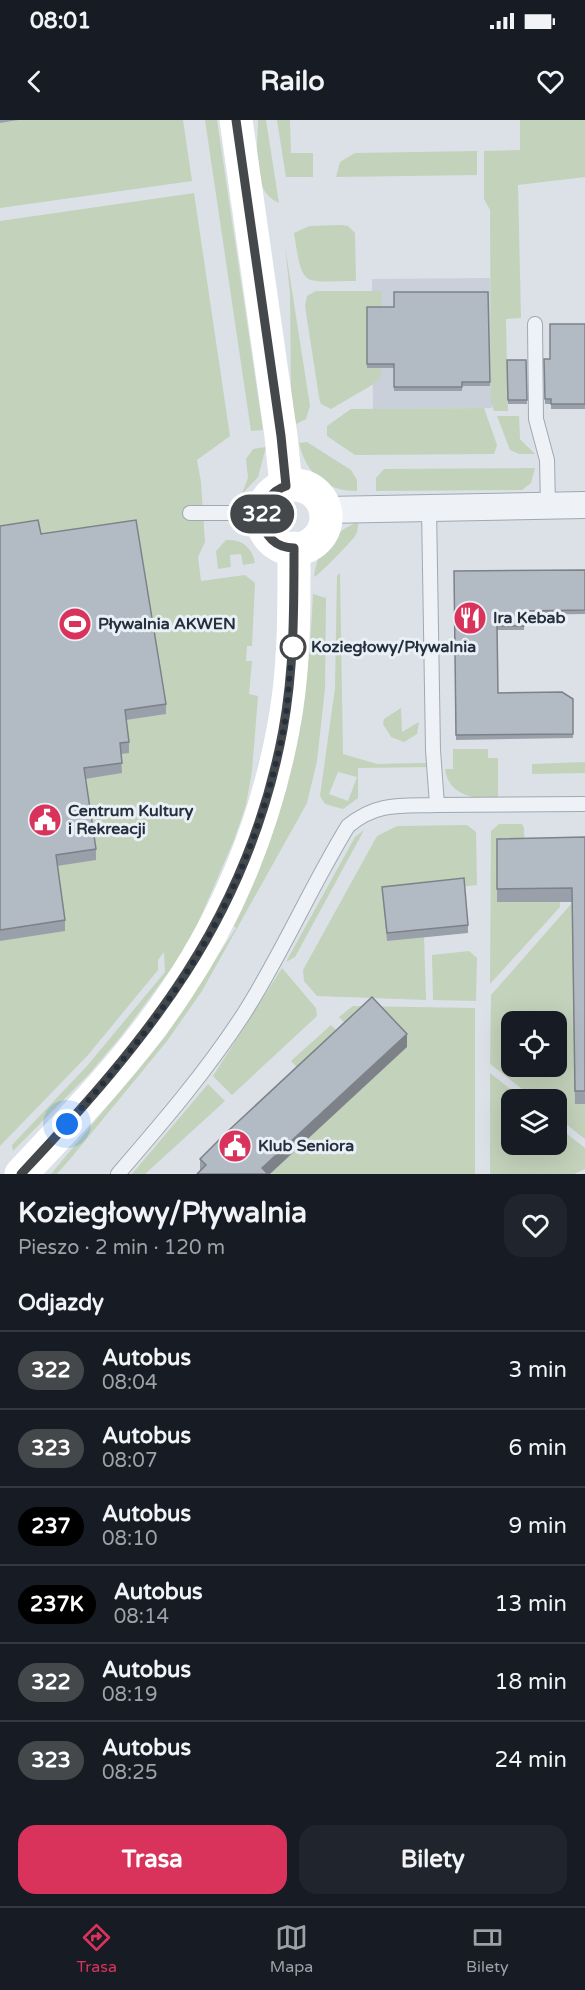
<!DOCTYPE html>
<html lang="pl">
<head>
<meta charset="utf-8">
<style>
  body { margin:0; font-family:"Varela Round",sans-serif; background:#20242c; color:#f1f3f6; height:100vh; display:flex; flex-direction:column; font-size:22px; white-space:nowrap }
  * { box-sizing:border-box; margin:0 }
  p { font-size:20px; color:#9ea1a6 }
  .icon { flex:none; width:33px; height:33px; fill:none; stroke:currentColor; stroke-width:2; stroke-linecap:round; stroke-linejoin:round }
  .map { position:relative; height:1054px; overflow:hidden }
  .drawer { display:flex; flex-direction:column; background:#171b24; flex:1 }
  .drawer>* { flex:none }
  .badge { padding:0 12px; border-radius:20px; font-size:21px; line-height:39px }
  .buttons { position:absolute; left:501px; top:891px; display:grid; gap:12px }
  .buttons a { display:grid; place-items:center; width:66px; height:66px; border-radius:12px; background:#171b24; box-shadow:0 6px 24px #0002; font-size:30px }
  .you { position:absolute; width:30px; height:30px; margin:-15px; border:4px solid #fff; border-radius:50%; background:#1a73e8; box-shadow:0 0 0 9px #1a73e833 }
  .map>.badge { position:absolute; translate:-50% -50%; box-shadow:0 0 0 3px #fff }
  h2 { padding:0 18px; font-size:22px; line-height:54px }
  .round { display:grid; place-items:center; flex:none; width:63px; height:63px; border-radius:18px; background:#20242c }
  .headline { display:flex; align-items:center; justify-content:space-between; height:102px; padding:0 18px }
  h1 { font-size:28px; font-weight:700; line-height:45px }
  .primary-button { display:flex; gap:12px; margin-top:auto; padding:12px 18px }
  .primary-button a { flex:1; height:69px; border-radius:18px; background:#d9335c; color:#fff; font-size:24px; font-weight:700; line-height:69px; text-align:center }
  .primary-button a+a { background:#20242c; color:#f1f3f6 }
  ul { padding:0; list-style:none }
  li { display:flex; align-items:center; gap:18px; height:78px; padding:0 18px; border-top:2px solid #363941 }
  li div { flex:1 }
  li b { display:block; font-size:22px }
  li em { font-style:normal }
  li .badge { min-width:66px; font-weight:700; text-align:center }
  .status { display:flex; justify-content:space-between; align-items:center; height:42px; padding:0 30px; background:#171b24; direction:ltr }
  .status svg { height:16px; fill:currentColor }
  header { display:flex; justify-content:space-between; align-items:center; height:78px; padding:0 18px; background:#171b24; font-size:27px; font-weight:700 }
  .menu { display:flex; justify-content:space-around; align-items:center; height:84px; border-top:2px solid #363941; background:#171b24; font-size:16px; color:#9ea1a6 }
  .menu a { display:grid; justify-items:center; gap:3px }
  .menu .current { color:#d9335c }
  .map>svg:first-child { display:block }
</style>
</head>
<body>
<div class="status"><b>08:01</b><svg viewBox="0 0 49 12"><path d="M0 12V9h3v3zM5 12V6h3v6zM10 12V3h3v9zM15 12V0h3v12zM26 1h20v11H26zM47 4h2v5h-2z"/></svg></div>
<header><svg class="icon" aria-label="back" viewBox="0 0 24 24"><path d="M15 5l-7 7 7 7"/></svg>Railo<svg class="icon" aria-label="heart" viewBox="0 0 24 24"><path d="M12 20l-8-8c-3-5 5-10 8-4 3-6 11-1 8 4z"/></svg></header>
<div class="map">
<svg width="585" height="1054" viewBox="0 0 585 1054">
  <rect width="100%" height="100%" fill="#dbe1e7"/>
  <path fill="#c9d0d9" d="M 490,158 L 492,288 L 373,289 L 372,159 Z"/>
  <g fill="#c3d2bb" fill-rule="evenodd">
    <path d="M 19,0 L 183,0 L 192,61 L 0,88 L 0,3 Z"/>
    <path d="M 205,0 L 217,0 L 263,310 L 251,311 Z"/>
    <path d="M 258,0 L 266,0 L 279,83 C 250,71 258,27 258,0 Z"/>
    <path d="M 277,0 L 290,0 L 291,33 L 313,33 L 313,57 L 286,57 Z"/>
    <path d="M 520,0 L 585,0 L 585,57 L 518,65 L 521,198 L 506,199 L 508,291 L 494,291 L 491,281 L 490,90 L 484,79 L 484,31 L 520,30 Z"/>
    <path d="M 477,31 L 477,55 L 336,57 L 340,42 L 355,33 Z"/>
    <path d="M 194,73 L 230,316 L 197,340 L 201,362 L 205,422 L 198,437 L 201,461 L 245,455 L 255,463 L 252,526 L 247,526 L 246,541 L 252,541 L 249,574 L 258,576 L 252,651 L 246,685 L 234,720 L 188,826 L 122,915 L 89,954 L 13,1031 L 12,1025 L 87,946 L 165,852 L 164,832 L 158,840 L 158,850 L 88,935 L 0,1026 L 0,101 Z"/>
    <path d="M 341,105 L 348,106 L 355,113 L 356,161 C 301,161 303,170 294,113 L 309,106 Z"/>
    <path d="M 285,126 L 310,286 L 306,299 L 296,304 L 291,278 L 290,173 Z"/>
    <path d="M 316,171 L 382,171 L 381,256 L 372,265 L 331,289 L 321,284 L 319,277 L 305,186 L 307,176 Z"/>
    <path d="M 484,288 L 497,325 L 494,334 L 355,335 L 327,316 L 327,306 L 351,289 Z"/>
    <path d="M 497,296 L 519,296 L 520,319 L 535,334 L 519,334 L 510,330 Z"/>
    <path d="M 307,322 L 351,350 L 357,360 L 357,371 C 325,371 306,353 299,323 Z"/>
    <path d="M 266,327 L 258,357 L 242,374 L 248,358 L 246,339 L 253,329 Z"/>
    <path d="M 535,348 L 531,363 L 522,370 L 376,371 L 376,358 L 384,349 Z"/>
    <path d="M 358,402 C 358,407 358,412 355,416 C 351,422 319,455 314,457 C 317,430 333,412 358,402 Z"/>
    <path d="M 226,420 C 242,419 252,427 255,443 L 243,445 L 241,434 L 230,435 L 231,447 L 218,449 L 216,431 Z"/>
    <path d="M 340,453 L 343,634 L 377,644 L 421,643 L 428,643 L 428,647 L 358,648 L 358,678 L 343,689 L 325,684 L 320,676 L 335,568 L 337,456 ZM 338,652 L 357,657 L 348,681 L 329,674 Z"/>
    <path d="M 313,474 L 326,478 L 325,568 L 317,641 L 307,683 L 202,871 L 167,921 L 71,1038 L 57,1054 L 51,1054 L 165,917 L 236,808 L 234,806 C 287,702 308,590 313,474 Z"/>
    <path d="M 401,588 L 402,612 L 419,602 L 417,614 L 404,622 L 391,617 L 383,604 L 384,599 Z"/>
    <path d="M 453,629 L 488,629 L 488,638 L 498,638 L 498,679 C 476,679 449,677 445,649 L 453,649 Z"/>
    <path d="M 585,629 L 585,653 L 532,654 L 532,644 L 585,642 Z"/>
    <path d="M 499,704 L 522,704 L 524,708 L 525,732 L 560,782 L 560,787 L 490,864 L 491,711 Z"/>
    <path d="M 467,705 L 476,712 L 477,765 L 382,775 L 424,817 L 426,880 L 317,876 L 304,861 L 303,850 L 377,716 L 397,706 Z"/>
    <path d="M 364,710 L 295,837 L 286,842 L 355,717 Z"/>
    <path d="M 572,783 L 575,983 L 585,984 L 585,1019 L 557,997 L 556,980 L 535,979 L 490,944 L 491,875 ZM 512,902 L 556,902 L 556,946 L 512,946 Z"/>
    <path d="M 469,831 L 477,838 L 476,881 L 433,880 L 432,835 Z"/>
    <path d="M 282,848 L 316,888 L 317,896 L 232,975 L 213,956 Z"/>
    <path d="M 353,886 L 475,888 L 475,1054 L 270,1054 L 406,927 L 351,909 L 339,897 Z"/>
    <path d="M 331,905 L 343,917 L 304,954 L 291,941 Z"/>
    <path d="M 490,953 L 523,979 L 512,980 L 512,1024 L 556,1024 L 557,1006 L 585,1028 L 585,1049 L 574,1054 L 490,1054 Z"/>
    <path d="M 208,964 L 225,981 L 145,1054 L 132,1054 Z"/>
  </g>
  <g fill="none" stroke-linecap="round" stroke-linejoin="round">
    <g stroke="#a0a8b1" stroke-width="16">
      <g id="lane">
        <path d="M 535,204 L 536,299 L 547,340 L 548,386"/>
        <path d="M 429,388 L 433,630 L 437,685 L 585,684"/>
        <path d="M 190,393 L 262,393"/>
        <path d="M 118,1054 C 162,1003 206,952 243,895 C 282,834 310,768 348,706 C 377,682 401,686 437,685"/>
      </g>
    </g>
    <g stroke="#a0a8b1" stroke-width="28">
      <path id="street" d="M 325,390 L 585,385"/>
    </g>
    <use href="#lane" stroke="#eef1f5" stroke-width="14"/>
    <use href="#street" stroke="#eef1f5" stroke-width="26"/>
    <g stroke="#fff" stroke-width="33">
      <path d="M 236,0 L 281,316 L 286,366"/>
      <circle cx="294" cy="397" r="32"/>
      <path d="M 21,1054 C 76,996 133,937 177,870 C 229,793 266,701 283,610 C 295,550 294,489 294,428"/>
    </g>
  </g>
  <g fill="#99a0a9">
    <path d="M 0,0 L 19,0 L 0,3 Z"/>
    <path d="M 488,172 L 490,266 L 462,266 L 462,271 L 394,271 L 394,248 L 367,248 L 367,187 L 394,187 Z"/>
    <path d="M 585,204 L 585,289 L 551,289 L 551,284 L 545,284 L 544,239 L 550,239 Z"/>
    <path d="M 507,240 L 526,240 L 527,284 L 508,284 Z"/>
    <path d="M 0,406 L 41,414 L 166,584 L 166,594 L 126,600 L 129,622 L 129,633 L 121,634 L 122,653 L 85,659 L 96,729 L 96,740 L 57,746 L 65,800 L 65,811 L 0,821 Z"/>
    <path d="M 585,450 L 585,494 L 524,495 L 524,510 L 497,510 L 498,573 L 573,579 L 573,618 L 456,620 L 454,451 Z"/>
    <path d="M 585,717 L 585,984 L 575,984 L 572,782 L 497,782 L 497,719 Z"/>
    <path d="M 382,767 L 468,805 L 468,813 L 387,821 Z"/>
    <path d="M 407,927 L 200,1051 L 200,1039 Z"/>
  </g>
  <path fill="#7d8289" d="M 407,914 L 407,927 L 270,1054 L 262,1054 L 262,1048 Z"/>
  <g fill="#b2bac4" stroke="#7d8289" stroke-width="1.5">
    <path d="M 394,172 L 488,172 L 490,262 L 462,262 L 462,267 L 394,267 L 394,244 L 367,244 L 367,187 L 394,187 Z"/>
    <path d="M 550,204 L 585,204 L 585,284 L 551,284 L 551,279 L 545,279 L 544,239 L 550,239 Z"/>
    <path d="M 507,240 L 526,240 L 527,280 L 508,280 Z"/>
    <path d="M 38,400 L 41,414 L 136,400 L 166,584 L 125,590 L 129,622 L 120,623 L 122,643 L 84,648 L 96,729 L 56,735 L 65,800 L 0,810 L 0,406 Z"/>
    <path d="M 585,450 L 585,490 L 524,491 L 524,506 L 497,506 L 498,573 L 562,572 L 573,579 L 573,614 L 456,615 L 454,451 Z"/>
    <path d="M 585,717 L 585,971 L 575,971 L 572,768 L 497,769 L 497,719 Z"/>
    <path d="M 464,758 L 468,805 L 387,813 L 382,767 Z"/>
    <path d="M 372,877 L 407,914 L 262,1048 L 268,1054 L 197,1054 L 206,1045 L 200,1039 L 227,1012 Z"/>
  </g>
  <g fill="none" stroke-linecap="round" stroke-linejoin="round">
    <g stroke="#fff" stroke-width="14">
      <path id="line" d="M 21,1054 C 148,919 248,799 283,610 C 294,550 294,489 294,428 C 256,428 252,377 286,366 L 281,316 L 236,0"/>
    </g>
    <use href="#line" stroke="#45484a" stroke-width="9"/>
    <path stroke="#24303e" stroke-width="6" stroke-dasharray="0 10.8" d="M 67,1004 C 178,883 249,776 283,612 C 289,584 288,555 293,527"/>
  </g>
  <defs>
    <g id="restaurant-disc" transform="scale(1.725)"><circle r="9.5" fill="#d9335c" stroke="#eaf0f5"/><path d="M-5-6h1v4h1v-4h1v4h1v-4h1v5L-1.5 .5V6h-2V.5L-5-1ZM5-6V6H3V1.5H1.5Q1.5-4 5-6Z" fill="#fff"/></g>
    <g id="stadium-disc" transform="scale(1.725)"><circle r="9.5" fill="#d9335c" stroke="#eaf0f5"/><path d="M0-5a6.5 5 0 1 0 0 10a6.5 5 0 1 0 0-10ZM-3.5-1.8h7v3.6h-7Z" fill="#fff"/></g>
    <g id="civic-disc" transform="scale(1.725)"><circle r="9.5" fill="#d9335c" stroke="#eaf0f5"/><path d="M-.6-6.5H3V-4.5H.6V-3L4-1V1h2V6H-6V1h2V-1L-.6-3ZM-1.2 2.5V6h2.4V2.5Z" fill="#fff"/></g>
  </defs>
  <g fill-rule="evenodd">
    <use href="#restaurant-disc" x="470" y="498"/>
    <use href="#stadium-disc" x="75" y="504"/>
    <use href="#civic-disc" x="45" y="700"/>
    <use href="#civic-disc" x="235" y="1026"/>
  </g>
  <circle fill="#fff" stroke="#45484a" stroke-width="3" cx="293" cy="527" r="12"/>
  <g text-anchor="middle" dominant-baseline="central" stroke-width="6" stroke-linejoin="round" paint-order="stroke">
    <g font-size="16" font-weight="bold" fill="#24303e" stroke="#eaf0f5" text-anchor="start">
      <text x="493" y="498">Ira Kebab</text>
      <text x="98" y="504">Pływalnia AKWEN</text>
      <text x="68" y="691">Centrum Kultury<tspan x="68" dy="18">i Rekreacji</tspan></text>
      <text x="258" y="1026">Klub Seniora</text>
    </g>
    <g font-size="16" font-weight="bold" fill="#24303e" stroke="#eaf0f5" text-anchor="start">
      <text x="311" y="527">Koziegłowy/Pływalnia</text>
    </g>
  </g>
</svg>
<div class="buttons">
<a><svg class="icon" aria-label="locate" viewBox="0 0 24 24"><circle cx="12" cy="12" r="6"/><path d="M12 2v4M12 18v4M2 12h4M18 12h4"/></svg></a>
<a><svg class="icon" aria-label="layers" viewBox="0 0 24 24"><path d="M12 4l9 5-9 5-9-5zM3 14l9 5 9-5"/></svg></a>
</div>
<div class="you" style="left:67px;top:1004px"></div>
<b class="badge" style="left:262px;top:394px;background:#45484a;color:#fff">322</b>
</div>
<section class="drawer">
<div class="headline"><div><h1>Koziegłowy/Pływalnia</h1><p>Pieszo · 2 min · 120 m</p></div><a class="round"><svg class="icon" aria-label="heart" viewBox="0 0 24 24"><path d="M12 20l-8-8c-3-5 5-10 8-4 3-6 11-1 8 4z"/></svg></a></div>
<h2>Odjazdy</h2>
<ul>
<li><span class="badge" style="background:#45484a;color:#fff">322</span><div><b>Autobus</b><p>08:04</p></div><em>3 min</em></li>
<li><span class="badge" style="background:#45484a;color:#fff">323</span><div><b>Autobus</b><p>08:07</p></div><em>6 min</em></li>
<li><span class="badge" style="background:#000;color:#fff">237</span><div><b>Autobus</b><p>08:10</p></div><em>9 min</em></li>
<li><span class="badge" style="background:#000;color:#fff">237K</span><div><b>Autobus</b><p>08:14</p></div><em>13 min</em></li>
<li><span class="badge" style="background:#45484a;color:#fff">322</span><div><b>Autobus</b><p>08:19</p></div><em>18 min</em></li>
<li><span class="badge" style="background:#45484a;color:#fff">323</span><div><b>Autobus</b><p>08:25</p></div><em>24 min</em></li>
</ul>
<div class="primary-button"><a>Trasa</a><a>Bilety</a></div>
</section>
<nav class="menu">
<a class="current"><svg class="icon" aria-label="directions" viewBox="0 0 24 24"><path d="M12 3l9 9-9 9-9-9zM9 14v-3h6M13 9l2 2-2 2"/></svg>Trasa</a>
<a><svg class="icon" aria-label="map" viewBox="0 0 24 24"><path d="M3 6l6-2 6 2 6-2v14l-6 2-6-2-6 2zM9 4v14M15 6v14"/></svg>Mapa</a>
<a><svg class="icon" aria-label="tickets" viewBox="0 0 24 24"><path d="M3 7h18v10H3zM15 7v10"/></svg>Bilety</a>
</nav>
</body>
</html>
